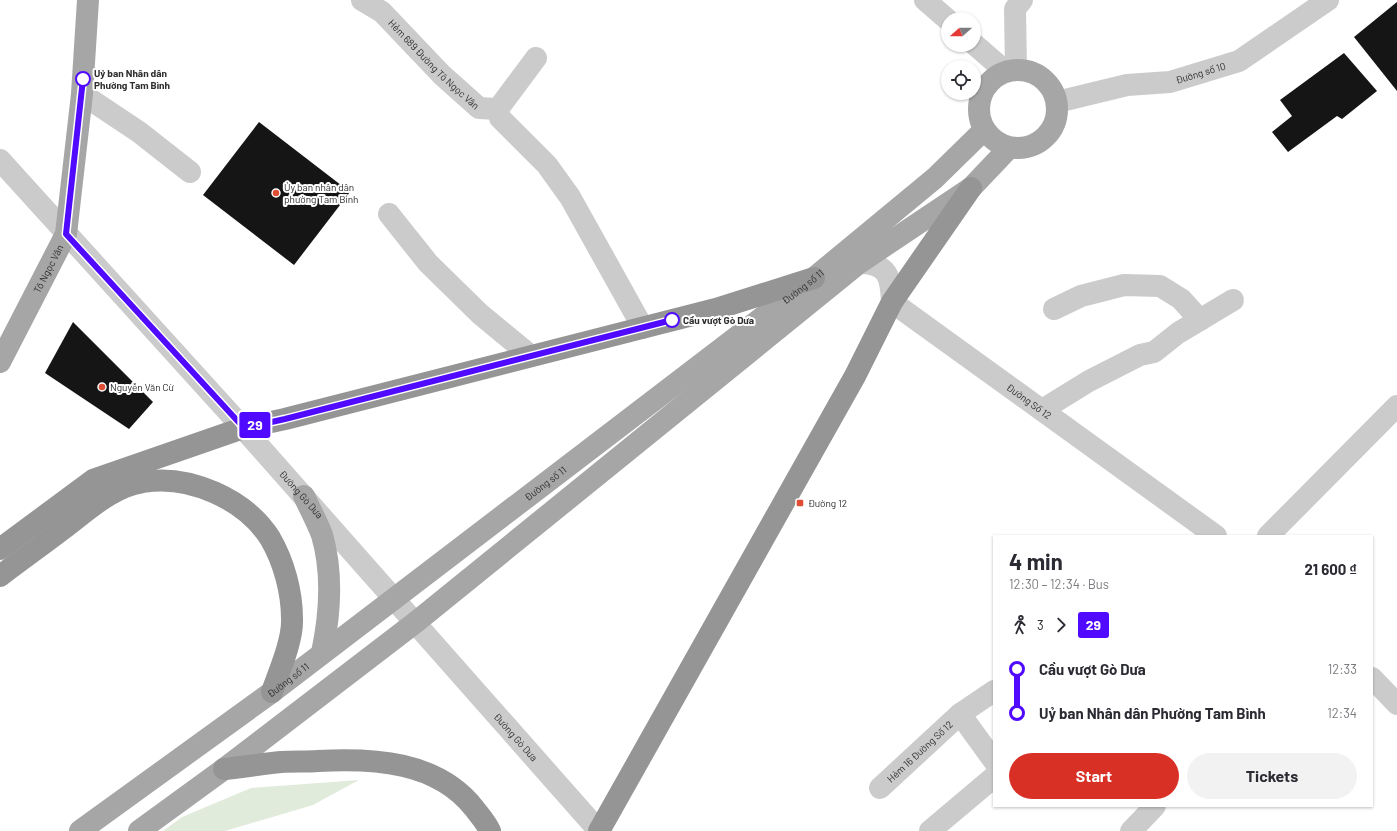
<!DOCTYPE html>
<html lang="en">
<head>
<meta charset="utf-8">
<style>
  body { margin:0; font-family:Barlow,sans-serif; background:#f2f2f3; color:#2b2b33; height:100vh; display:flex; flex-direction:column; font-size:15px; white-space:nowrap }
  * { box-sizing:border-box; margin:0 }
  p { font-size:13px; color:#7c7c81 }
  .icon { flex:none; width:22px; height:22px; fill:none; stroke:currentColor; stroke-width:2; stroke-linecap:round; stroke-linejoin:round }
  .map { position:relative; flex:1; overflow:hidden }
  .side { position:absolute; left:993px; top:535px; width:380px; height:272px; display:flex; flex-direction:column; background:#fff; border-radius:0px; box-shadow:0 1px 3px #0004 }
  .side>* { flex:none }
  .badge { padding:0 8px; border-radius:3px; font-size:14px; line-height:26px }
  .needle { width:26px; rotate:249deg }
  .tools { position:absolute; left:941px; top:12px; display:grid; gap:8px }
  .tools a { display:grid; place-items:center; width:40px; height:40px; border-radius:50%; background:#fff; box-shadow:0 1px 3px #0004; font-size:20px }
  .map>.badge { position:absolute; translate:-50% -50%; box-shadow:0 0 0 2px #fff }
  .legs { display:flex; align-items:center; gap:6px; height:44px; padding:0 16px; font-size:13px }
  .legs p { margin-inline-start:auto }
  .overview { display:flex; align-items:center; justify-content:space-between; height:68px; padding:0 16px }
  h1 { font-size:22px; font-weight:700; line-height:30px }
  .action { display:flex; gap:8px; margin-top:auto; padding:8px 16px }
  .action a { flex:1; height:46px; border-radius:24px; background:#d93025; color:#fff; font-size:16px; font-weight:700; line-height:46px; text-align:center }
  .action a+a { background:#f2f2f3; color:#2b2b33 }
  ul { padding:0 16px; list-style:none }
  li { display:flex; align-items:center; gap:14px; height:44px; font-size:15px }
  li i { display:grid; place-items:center; width:6px; height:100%; margin:0 5px; background:currentColor }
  li i::after { content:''; width:10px; height:10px; margin:-5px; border:3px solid; border-radius:50%; background:#fff }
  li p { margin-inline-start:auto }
  li:first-child i { background:linear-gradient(#0000 50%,currentColor 0) }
  li:last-child i { background:linear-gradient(currentColor 50%,#0000 0) }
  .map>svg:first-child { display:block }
</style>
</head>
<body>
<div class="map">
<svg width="1397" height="831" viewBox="0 0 1397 831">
  <rect width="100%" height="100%" fill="#fff"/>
  <path fill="#e1ebdc" d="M 359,780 L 313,805 L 225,831 L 163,831 L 182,817 L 251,788 Z"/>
  <g fill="#151515">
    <path d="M 1397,2 L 1397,91 L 1354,37 Z"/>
    <path d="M 1344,53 L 1377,91 L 1342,119 L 1337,116 L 1288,152 L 1272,132 L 1292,116 L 1280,100 Z"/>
    <path d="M 259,122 L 350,192 L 294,265 L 203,195 Z"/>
    <path d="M 73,322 L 153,402 L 129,429 L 45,373 Z"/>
  </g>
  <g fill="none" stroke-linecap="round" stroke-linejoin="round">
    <g stroke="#cbcbcb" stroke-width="22">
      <path id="s1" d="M 362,0 L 382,12 L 442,75 L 479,108 L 498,109 L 536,58"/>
      <path d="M 925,0 L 948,20"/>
      <path d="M 974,44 L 1005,71"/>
      <path d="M 1016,70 L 1015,9 L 1022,0"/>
      <path d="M 82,94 L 139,132 L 190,172"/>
      <path id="s2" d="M 1057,102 L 1127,85 L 1170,82 L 1239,61 L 1328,0"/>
      <path d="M 500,118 L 547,165 L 570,197 L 643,328"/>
      <path id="s3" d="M 0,160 L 243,428 L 599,831"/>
      <path d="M 389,214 L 428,263 L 480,314 L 531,356"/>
      <path id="s4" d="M 859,263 C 888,263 891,277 892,302 L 1216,536"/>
      <path d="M 1054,309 L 1081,296 L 1124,285 L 1160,286 L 1181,299 L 1200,320"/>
      <path d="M 1042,410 L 1089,381 L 1140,355 L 1154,352 L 1178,333 L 1233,300"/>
      <path d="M 1268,536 L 1397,406"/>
      <path d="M 1372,678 L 1397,704"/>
      <path d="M 994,691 L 960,714 L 994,761"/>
      <path id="s5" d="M 880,788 L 960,714"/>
      <path d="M 930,831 L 994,777"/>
      <path d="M 1131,831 L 1155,806"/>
    </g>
    <g stroke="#a6a6a6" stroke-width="22">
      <circle cx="1018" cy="109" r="39"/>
      <path id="s6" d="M 0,362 L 66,234 L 82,94 L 88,0"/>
      <path d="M 304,496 C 310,509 317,522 322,535 C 333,573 330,615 322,653"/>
      <path id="s7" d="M 80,831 L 272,692 L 814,278 L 935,178 L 984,130"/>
      <path d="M 139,831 L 224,769 L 416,622 L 859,263 L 971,188 L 1009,148"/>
    </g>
    <g stroke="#959595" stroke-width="22">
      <path d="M 0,549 L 93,480 L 243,428 L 285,419 L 716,309 L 814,278"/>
      <path d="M 0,576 C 21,560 42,545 63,529 C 87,511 113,486 143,482 C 189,474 245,499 270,538 C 284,562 292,592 292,619 C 293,640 279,672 272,692"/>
      <path d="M 224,769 C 243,767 262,764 281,762 C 294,761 306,762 318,761 C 373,758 437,761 474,808 C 480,816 486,822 490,831"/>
      <path d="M 599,831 L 855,376 L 892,302 L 971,188"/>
    </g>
  </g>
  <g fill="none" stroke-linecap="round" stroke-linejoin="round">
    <g stroke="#fff" stroke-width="9">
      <path id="line-1" d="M 83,79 L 66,234 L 244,428 L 285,419 L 672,320"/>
    </g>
    <use href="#line-1" stroke="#4f0aff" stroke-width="6"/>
  </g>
  <g fill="#fff" stroke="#4f0aff" stroke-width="2">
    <circle cx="83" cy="79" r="7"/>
    <circle cx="672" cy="320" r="7"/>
  </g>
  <g fill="#e04d35" stroke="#fff" stroke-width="1.5">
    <circle cx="276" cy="193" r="4"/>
    <circle cx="102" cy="387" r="4"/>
    <rect x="796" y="499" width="8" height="8" rx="2"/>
  </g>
  <g text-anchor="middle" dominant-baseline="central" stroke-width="4" stroke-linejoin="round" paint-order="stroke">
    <g font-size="10" fill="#2e2e2e" stroke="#fff">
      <text stroke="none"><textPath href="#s1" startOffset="97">Hẻm 689 Đường Tô Ngọc Vân</textPath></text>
      <text stroke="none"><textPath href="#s2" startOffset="147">Đường số 10</textPath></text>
      <text stroke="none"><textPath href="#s6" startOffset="105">Tô Ngọc Vân</textPath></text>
      <text stroke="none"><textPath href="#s7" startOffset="905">Đường số 11</textPath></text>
      <text stroke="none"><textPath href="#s4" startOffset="229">Đường Số 12</textPath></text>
      <text stroke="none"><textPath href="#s7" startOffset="581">Đường số 11</textPath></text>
      <text stroke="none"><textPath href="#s3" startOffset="450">Đường Gò Dưa</textPath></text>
      <text stroke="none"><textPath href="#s7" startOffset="257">Đường số 11</textPath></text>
      <text stroke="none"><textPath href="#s3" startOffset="774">Đường Gò Dưa</textPath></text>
      <text stroke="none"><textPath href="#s5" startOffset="54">Hẻm 16 Đường Số 12</textPath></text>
    </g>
    <g font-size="10" font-weight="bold" fill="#2e2e2e" stroke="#fff" text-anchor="start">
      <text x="94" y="73">Uỷ ban Nhân dân<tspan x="94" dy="12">Phường Tam Bình</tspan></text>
      <text x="683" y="320">Cầu vượt Gò Dưa</text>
    </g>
    <g font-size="10" fill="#2e2e2e" stroke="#fff" text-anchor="start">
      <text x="284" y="187">Ủy ban nhân dân<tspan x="284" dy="12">phường Tam Bình</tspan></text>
      <text x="110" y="387">Nguyễn Văn Cừ</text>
      <text x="808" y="503">Đường 12</text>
    </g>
  </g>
</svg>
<div class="tools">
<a><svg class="needle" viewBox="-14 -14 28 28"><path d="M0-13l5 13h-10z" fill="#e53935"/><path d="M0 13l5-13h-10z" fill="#7c7c81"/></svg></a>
<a><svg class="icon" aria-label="locate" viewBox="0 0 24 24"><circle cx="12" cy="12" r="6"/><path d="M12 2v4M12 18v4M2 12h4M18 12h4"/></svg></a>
</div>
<b class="badge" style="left:255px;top:425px;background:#4f0aff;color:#fff">29</b>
<section class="side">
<div class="overview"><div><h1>4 min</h1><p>12:30 – 12:34 · Bus</p></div><b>21 600 ₫</b></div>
<div class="legs"><svg class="icon" aria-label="walk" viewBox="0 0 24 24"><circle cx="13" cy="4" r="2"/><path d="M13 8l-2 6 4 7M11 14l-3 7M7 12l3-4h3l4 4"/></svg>3<svg class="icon" aria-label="forward" viewBox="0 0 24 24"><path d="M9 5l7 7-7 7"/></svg><b class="badge" style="background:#4f0aff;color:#fff">29</b></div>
<ul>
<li><i style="color:#4f0aff"></i><b>Cầu vượt Gò Dưa</b><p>12:33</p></li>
<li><i style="color:#4f0aff"></i><b>Uỷ ban Nhân dân Phường Tam Bình</b><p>12:34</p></li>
</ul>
<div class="action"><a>Start</a><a>Tickets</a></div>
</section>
</div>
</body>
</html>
